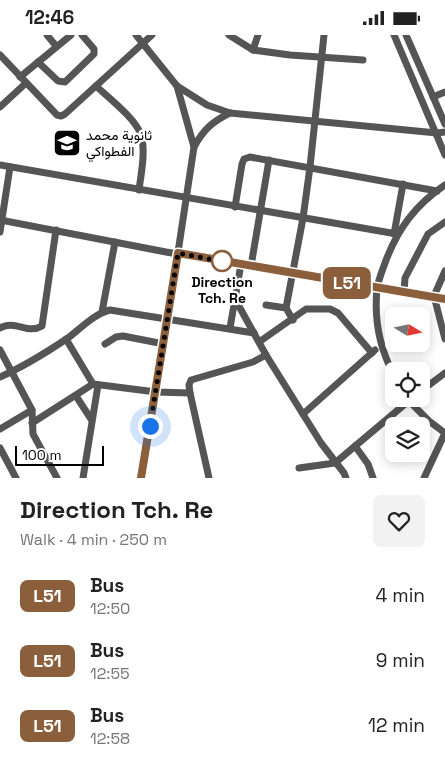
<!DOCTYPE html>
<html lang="en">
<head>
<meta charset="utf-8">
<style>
  body { margin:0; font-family:"Space Grotesk",Vazirmatn,sans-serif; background:#f2f2f2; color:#222; height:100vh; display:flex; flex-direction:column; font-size:19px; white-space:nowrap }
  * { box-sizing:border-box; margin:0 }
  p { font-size:16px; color:#767676 }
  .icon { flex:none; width:28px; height:28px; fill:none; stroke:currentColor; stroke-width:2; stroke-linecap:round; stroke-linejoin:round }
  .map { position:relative; height:443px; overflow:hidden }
  .panel { display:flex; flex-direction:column; background:#fff; flex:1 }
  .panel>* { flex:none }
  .badge { padding:0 10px; border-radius:8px; font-size:18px; line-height:32px }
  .needle { width:32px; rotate:100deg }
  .controls { position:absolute; left:385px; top:272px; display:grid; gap:10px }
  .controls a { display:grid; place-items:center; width:45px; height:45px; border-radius:8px; background:#fff; box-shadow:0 2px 12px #0003; font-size:25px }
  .scale { position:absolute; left:15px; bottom:12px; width:89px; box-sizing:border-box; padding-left:5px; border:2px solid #000; border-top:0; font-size:14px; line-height:18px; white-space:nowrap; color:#000; -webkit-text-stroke:4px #fff; paint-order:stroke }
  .you { position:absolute; width:25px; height:25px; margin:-12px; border:4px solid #fff; border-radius:50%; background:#1a73e8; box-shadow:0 0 0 8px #1a73e833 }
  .map>.badge { position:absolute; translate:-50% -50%; box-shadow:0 0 0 2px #fff }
  .round { display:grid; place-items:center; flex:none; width:52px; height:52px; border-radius:8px; background:#f2f2f2 }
  .summary { display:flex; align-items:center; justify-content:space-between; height:85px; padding:0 20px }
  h1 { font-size:24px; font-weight:800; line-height:38px }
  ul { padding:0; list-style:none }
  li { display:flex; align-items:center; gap:15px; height:65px; padding:0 20px }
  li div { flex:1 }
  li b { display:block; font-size:19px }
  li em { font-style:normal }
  li .badge { min-width:55px; font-weight:700; text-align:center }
  .status { display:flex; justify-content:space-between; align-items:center; height:35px; padding:0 25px; background:#fff; direction:ltr }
  .status svg { height:14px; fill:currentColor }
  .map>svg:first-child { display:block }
</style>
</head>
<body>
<div class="status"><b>12:46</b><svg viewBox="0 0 49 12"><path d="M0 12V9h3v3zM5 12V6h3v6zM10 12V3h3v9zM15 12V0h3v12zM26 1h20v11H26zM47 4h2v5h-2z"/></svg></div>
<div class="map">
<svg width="445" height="443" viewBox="0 0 445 443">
  <rect width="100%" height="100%" fill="#fff"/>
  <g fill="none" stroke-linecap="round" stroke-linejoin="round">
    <g stroke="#555" stroke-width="7">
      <path d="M 47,0 L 56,11"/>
      <path d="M 136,0 L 177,51 L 194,112"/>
      <path d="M 229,0 L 253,15 L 290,20 L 363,25"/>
      <path d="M 394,0 L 445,120"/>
      <path d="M 406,0 L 445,89"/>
      <path d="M 253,15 L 258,0"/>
      <path d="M 0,20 L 57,80 L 61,81 L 65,79 L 152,0"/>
      <path d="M 38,27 L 58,46 L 65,47 L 94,19 L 94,14 L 82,0"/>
      <path d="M 20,42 L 71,0"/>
      <path d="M 96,51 C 109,63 136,84 141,100 C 146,116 141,139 139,155"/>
      <path d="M 177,51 L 207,70 L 230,78 L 437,98 L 445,97"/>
      <path d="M 433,62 L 445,57"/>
      <path d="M 0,72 L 26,48"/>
      <path d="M 0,130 L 397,199"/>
      <path d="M 235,172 L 242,129 L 244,124 L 250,122 L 437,156"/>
      <path d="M 0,185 L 166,217 L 445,264"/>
      <path d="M 0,197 L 10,132"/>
      <path d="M 394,199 L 403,149"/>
      <path d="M 251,231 L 269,125"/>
      <path d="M 445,236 L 434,261 L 445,304"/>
      <path d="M 404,257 L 405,243 L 428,199 L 445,187"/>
      <path d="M 235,264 L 266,320 L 321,408 L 344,438 L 346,443"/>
      <path d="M 266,270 L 286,273 L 293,285"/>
      <path d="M 286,273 L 303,183 L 310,132 L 324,0"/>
      <path d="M 102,277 L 115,207"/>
      <path d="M 0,293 C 16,284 27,300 42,291 L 56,195"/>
      <path d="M 230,293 L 241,229"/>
      <path d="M 66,304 L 93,349"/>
      <path d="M 259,307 L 306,274 L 330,274 L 338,278 L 372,318"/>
      <path d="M 105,309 L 116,302 L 123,301 L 164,309"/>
      <path d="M 0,315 L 32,375 L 33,399 L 57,443"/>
      <path d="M 394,340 C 380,314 374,284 377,254 C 378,246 382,236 385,228 C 397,195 415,170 445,150"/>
      <path d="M 0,342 C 23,332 47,317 68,303 C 81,293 94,279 110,275 L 254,298"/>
      <path d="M 421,356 L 445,338"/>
      <path d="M 190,358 L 209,443"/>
      <path d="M 76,361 L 91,384"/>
      <path d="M 407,364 L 429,386 L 445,398"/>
      <path d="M 303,379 L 375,315"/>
      <path d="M 32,388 L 93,349 L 156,357 L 190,358 L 189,350 L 191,345 L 253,327 L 266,320"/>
      <path d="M 0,394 L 32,375"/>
      <path d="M 355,411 L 368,429 L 373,443"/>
      <path d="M 0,413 L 16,443"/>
      <path d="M 299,433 L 335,428 L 411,364"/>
      <path d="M 83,443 L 98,350"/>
      <path d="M 141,443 L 168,283 L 194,112 C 203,95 213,86 230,78"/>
      <path d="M 424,443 L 445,398"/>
    </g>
  </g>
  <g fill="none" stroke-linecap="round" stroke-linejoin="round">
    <g stroke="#fff" stroke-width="11">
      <path id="line" d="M 141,443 L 178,218 L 445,264"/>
    </g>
    <use href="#line" stroke="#8b5e3c" stroke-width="8"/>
    <path stroke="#000" stroke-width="5" stroke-dasharray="0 9" d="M 150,391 L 178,218 L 225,227 L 222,226"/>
  </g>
  <defs>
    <g id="school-square" transform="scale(1.4375)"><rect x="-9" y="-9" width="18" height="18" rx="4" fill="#000" stroke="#fff"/><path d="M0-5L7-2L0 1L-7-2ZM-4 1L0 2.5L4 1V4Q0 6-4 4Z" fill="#fff"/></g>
  </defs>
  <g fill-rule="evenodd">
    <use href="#school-square" x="67" y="108"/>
  </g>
  <circle fill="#fff" stroke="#8b5e3c" stroke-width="2.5" cx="222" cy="226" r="10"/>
  <g text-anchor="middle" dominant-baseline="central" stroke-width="4.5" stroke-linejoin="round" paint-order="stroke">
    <g font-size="14" fill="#000" stroke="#fff" text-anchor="start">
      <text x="86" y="100">ثانوية محمد<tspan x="86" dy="16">الفطواكي</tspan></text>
    </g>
    <g font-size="14" font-weight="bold" fill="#000" stroke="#fff">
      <text x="222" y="247">Direction<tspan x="222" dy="16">Tch. Re</tspan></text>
    </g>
  </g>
</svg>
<div class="controls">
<a><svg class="needle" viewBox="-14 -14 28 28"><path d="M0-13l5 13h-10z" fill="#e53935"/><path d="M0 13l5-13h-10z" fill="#767676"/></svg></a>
<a><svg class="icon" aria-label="locate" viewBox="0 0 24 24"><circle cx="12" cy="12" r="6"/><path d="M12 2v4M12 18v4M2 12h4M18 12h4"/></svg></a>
<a><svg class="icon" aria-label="layers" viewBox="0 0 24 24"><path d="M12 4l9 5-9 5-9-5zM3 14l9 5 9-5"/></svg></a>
</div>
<div class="scale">100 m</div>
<div class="you" style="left:150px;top:391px"></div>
<b class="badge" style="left:347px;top:248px;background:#8b5e3c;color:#fff">L51</b>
</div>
<section class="panel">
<div class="summary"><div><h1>Direction Tch. Re</h1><p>Walk · 4 min · 250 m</p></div><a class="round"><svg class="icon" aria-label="heart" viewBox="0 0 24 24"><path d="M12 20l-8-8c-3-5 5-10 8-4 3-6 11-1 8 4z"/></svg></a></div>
<ul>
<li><span class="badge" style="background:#8b5e3c;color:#fff">L51</span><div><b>Bus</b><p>12:50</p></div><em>4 min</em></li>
<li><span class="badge" style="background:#8b5e3c;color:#fff">L51</span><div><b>Bus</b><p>12:55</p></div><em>9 min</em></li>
<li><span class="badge" style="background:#8b5e3c;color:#fff">L51</span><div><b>Bus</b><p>12:58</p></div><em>12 min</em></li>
</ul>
</section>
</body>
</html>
